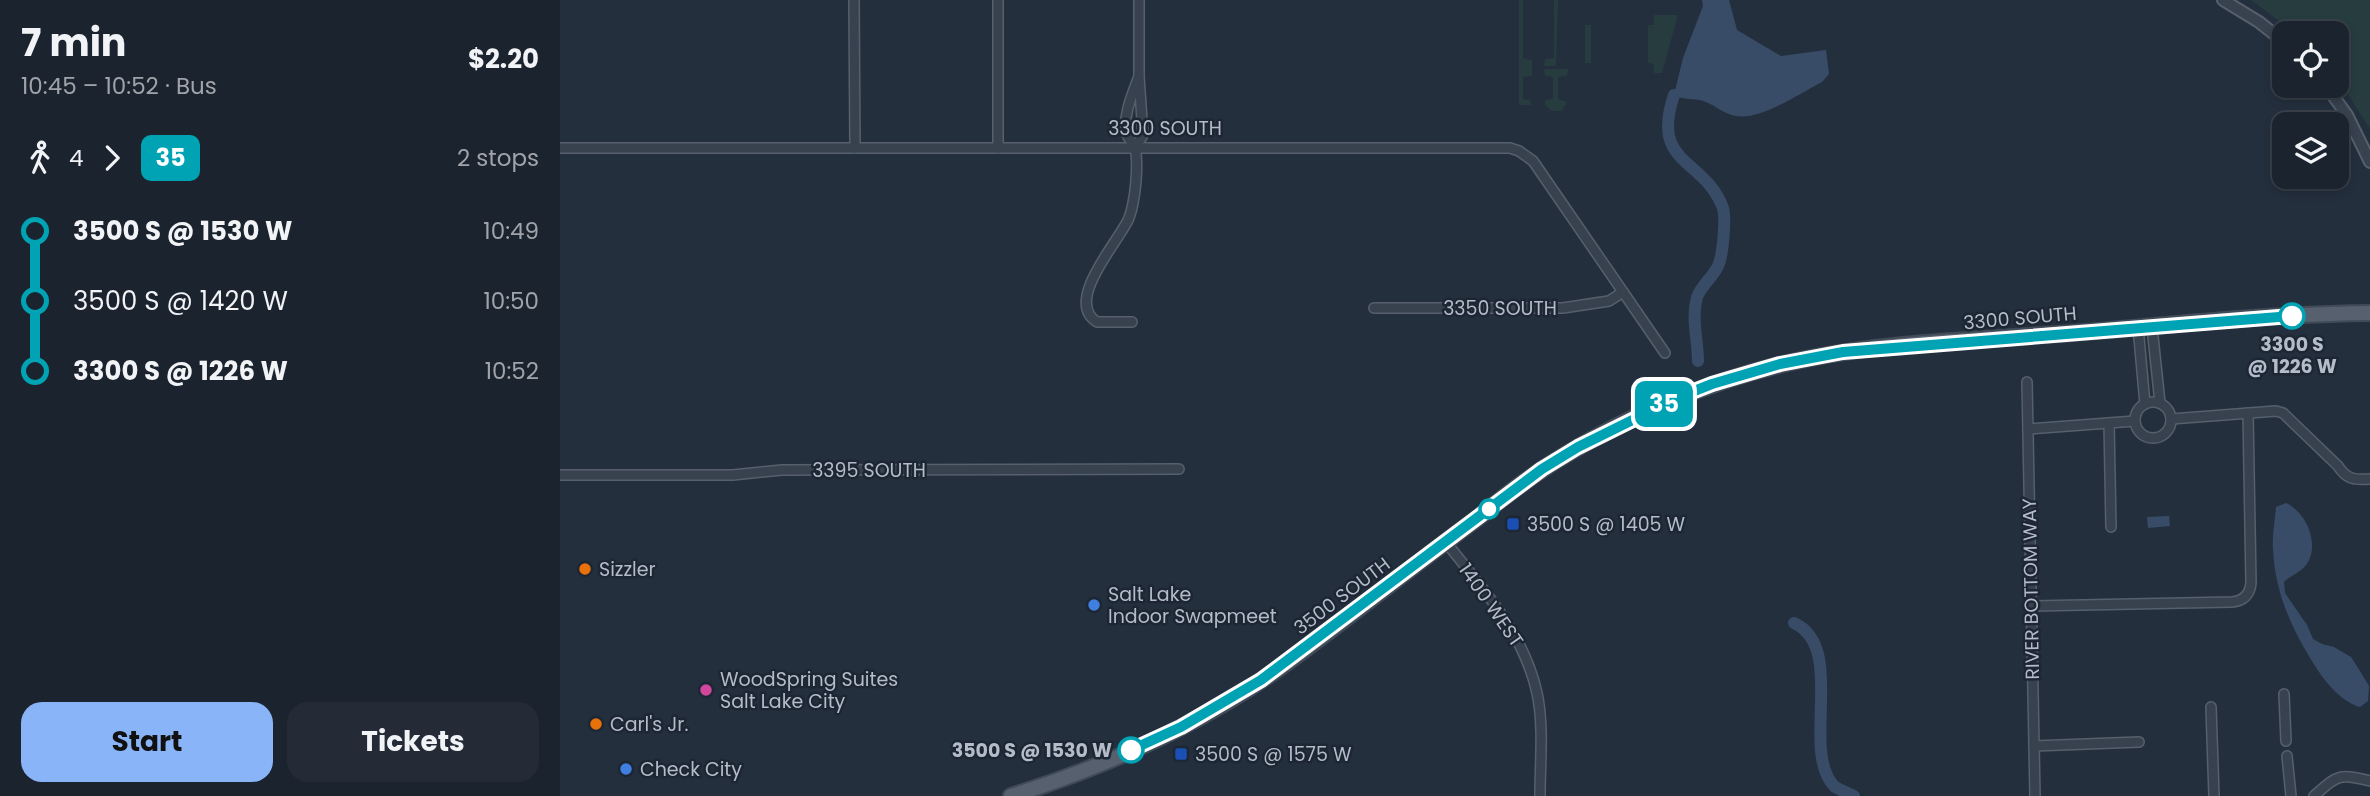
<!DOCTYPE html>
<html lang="en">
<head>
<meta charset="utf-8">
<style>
  body { margin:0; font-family:Poppins,sans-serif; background:#242b36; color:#f1f3f6; height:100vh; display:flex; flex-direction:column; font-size:26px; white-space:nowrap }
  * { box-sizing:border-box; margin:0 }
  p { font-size:23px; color:#a0a4aa }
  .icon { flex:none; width:38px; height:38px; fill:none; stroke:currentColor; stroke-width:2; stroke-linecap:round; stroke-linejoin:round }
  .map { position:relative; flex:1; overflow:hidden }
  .drawer { display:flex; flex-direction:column; background:#1b232e; width:560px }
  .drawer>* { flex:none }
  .badge { padding:0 14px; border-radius:10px; font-size:24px; line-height:46px }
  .buttons { position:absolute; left:1712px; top:21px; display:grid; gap:14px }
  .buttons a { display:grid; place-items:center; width:77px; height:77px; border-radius:14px; background:#1b232e; box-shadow:0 4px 10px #0003,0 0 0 2px #39404a; font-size:35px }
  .map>.badge { position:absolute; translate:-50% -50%; box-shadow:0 0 0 4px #fff }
  .legs { display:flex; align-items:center; gap:10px; height:77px; padding:0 21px; font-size:23px }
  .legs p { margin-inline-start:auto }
  .summary { display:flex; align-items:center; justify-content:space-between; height:119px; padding:0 21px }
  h1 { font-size:38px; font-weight:700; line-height:52px }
  .cta { display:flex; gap:14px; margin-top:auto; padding:14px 21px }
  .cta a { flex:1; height:80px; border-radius:21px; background:#8ab4f8; color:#111; font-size:28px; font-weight:700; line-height:80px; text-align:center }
  .cta a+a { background:#242b36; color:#f1f3f6 }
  ul { padding:0 21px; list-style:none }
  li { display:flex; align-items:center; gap:24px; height:70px; font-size:26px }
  li i { display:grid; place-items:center; width:10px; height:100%; margin:0 9px; background:currentColor }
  li i::after { content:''; width:18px; height:18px; margin:-9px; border:5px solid; border-radius:50%; background:#1b232e }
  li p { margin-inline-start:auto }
  li:first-child i { background:linear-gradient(#0000 50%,currentColor 0) }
  li:last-child i { background:linear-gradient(currentColor 50%,#0000 0) }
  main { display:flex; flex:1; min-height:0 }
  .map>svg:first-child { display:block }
</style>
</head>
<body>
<main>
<section class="drawer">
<div class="summary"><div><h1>7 min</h1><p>10:45 – 10:52 · Bus</p></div><b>$2.20</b></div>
<div class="legs"><svg class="icon" aria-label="walk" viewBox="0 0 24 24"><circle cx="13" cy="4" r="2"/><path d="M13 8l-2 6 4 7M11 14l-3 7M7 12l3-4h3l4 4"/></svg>4<svg class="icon" aria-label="forward" viewBox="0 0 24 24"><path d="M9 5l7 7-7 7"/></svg><b class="badge" style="background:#00a3b4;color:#fff">35</b><p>2 stops</p></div>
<ul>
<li><i style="color:#00a3b4"></i><b>3500 S @ 1530 W</b><p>10:49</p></li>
<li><i style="color:#00a3b4"></i><span>3500 S @ 1420 W</span><p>10:50</p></li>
<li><i style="color:#00a3b4"></i><b>3300 S @ 1226 W</b><p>10:52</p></li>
</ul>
<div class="cta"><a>Start</a><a>Tickets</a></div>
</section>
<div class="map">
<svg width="1810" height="796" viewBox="0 0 1810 796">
  <rect width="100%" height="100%" fill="#242f3e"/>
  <g fill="#263c3f">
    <path d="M 959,0 L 963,0 L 963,58 L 972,60 L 972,76 L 963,77 L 963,99 L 970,100 L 971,105 L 959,105 Z"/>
    <path d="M 994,0 L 998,0 L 996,66 L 984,66 L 985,59 L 994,58 Z"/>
    <path d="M 1691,0 L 1810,0 L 1810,129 L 1776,76 L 1776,33 L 1735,33 Z"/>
    <path d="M 1094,15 L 1118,15 L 1102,73 L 1094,73 L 1094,64 L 1088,63 L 1088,25 L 1094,25 Z"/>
    <rect x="1025" y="25" width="6" height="38"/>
    <path d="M 984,69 L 1008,69 L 1007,76 L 998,77 L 998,99 L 1007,102 L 1002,111 L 992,111 L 985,105 L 985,100 L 993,99 L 993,77 L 985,76 Z"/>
  </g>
  <g fill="#394c67">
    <path d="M 1142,0 L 1169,0 L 1177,30 L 1221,56 L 1266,50 L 1269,74 L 1262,82 C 1239,94 1201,120 1176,116 C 1164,114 1156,106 1146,102 C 1135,97 1124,101 1114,95 L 1123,58 L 1143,6 Z"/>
    <path d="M 1726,503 C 1746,512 1761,545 1746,565 C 1741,572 1730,576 1724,582 L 1725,593 L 1747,625 L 1753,639 L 1762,644 L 1774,647 L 1791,657 L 1800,671 L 1809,686 L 1808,701 L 1800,707 C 1782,702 1767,684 1757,669 C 1733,632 1715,594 1713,549 C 1712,535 1715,521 1716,507 Z"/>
    <path d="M 1609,516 L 1610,526 L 1588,528 L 1587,517 Z"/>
  </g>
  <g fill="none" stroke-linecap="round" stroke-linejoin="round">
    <g stroke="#394c67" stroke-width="12">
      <path d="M 1114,95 C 1090,166 1144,157 1163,208 C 1166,218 1163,256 1158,266 C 1153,277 1141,286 1137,297 C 1131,319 1138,340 1138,361"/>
      <path d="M 1234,623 C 1287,647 1240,750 1274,786 C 1279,790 1288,793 1294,796"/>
    </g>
    <g stroke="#565f6c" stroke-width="12">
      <g id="minor">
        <path d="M 294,0 L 295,148"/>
        <path d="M 438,0 L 438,148"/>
        <path d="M 0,148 L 950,148 L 959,151 L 973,161 L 1105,353"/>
        <path d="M 575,148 L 583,135 L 579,76 L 579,0"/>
        <path d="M 814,308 L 1003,308 L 1049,301 L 1063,292"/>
        <path d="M 572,322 L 537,322 C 503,301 560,240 569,218 C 575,202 579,165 575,148 C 574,143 568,139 567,134 C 562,116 573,93 579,76"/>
        <path d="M 1578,327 L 1585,404"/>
        <path d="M 1592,327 L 1600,403"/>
        <path d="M 1467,382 L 1475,796"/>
        <circle cx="1593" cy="420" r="18"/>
        <path d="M 1611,419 L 1716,411 L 1723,413 L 1778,466 C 1787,480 1795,480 1810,479"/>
        <path d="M 1549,423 L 1551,527"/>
        <path d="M 1468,429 L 1575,421"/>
        <path d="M 0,475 L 173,475 L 222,470 L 619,469"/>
        <path d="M 885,541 C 922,588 964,633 977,693 C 984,726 980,762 980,796"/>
        <path d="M 1471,606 L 1672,602 C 1683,601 1690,595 1691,583 L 1688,413"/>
        <path d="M 1724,694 L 1726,741"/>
        <path d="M 1651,707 L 1654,796"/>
        <path d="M 1474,746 L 1579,742"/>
        <path d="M 1727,756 L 1731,796"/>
        <path d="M 1754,796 C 1778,775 1778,773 1810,781"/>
      </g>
    </g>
    <g stroke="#565f6c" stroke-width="14">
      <g id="tertiary">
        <path d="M 1663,0 L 1699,22 L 1724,42"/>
        <path d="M 1766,86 L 1787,115 L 1810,162"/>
      </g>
    </g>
    <g stroke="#414a57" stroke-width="18">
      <path id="primary" d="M 451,796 C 547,766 643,723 725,664 C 789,617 851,567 915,520 C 944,497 973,474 1005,455 C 1080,410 1161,376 1246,359 C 1333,341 1425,340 1513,333 C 1612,325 1711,314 1810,313"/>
    </g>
    <use href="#minor" stroke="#38414e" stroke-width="9"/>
    <use href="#tertiary" stroke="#38414e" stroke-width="10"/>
    <use href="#primary" stroke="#56606e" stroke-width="14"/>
  </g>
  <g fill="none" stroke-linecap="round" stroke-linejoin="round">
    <g stroke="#fff" stroke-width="16">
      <path id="line-1" d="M 571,750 L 621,727 L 701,680 L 982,469 L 1018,447 L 1119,397 L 1152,384 L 1220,364 L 1283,352 L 1732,316"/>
    </g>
    <use href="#line-1" stroke="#00a3b4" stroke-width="10"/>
  </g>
  <g fill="#fff" stroke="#00a3b4" stroke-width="3.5">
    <circle cx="1732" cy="316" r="12"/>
    <circle cx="929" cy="509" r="9"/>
    <circle cx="571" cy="750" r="12"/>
  </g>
  <g fill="#1a4fb4" stroke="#1d2633" stroke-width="2.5">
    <rect x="946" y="517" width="14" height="14" rx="3.5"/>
    <rect x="614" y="747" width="14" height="14" rx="3.5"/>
  </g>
  <g fill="#e8710a" stroke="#1d2633" stroke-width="2.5">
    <circle cx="25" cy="569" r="7"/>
    <circle cx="36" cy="724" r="7"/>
  </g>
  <g fill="#3f7fe0" stroke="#1d2633" stroke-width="2.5">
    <circle cx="534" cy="605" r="7"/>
    <circle cx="66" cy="769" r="7"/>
  </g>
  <circle fill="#d1479c" stroke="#1d2633" stroke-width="2.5" cx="146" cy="690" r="7"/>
  <g text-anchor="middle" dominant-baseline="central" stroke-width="5" stroke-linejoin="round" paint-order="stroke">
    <g font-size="19" fill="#b4bcc9" stroke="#1d2633">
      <text x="605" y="128">3300 SOUTH</text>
      <text x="940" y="308">3350 SOUTH</text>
      <text transform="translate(1460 318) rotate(-5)">3300 SOUTH</text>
      <text x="309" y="470">3395 SOUTH</text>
      <text transform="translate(1471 589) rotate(-91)">RIVER BOTTOM WAY</text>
      <text transform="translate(782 596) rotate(-37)">3500 SOUTH</text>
      <text transform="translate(931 605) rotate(55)">1400 WEST</text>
    </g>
    <g font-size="19" font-weight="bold" fill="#b4bcc9" stroke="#1d2633">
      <text x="1732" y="344">3300 S<tspan x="1732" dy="22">@ 1226 W</tspan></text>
      <text x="552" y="750" text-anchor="end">3500 S @ 1530 W</text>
    </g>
    <g font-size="19" fill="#b4bcc9" stroke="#1d2633" text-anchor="start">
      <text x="967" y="524">3500 S @ 1405 W</text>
      <text x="39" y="569">Sizzler</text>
      <text x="548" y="594">Salt Lake<tspan x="548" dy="22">Indoor Swapmeet</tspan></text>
      <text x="160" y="679">WoodSpring Suites<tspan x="160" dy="22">Salt Lake City</tspan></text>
      <text x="50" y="724">Carl's Jr.</text>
      <text x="635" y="754">3500 S @ 1575 W</text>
      <text x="80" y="769">Check City</text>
    </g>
  </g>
</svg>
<div class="buttons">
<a><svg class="icon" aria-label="locate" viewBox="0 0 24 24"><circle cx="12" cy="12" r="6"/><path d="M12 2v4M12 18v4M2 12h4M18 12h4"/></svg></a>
<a><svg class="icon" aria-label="layers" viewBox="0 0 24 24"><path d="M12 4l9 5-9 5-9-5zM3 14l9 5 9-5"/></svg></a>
</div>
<b class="badge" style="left:1104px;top:404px;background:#00a3b4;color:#fff">35</b>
</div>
</main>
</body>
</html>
